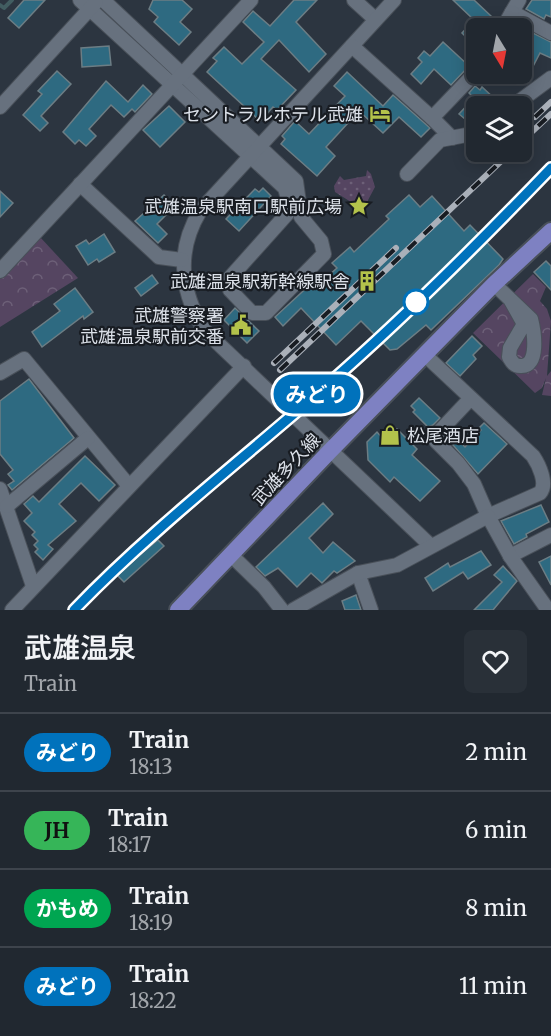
<!DOCTYPE html>
<html lang="en">
<head>
<meta charset="utf-8">
<style>
  body { margin:0; font-family:Merriweather,"Noto Sans JP",serif; background:#293038; color:#f1f3f6; height:100vh; display:flex; flex-direction:column; font-size:22px; white-space:nowrap }
  * { box-sizing:border-box; margin:0 }
  p { font-size:20px; color:#a2a6ab }
  .icon { flex:none; width:33px; height:33px; fill:none; stroke:currentColor; stroke-width:2; stroke-linecap:round; stroke-linejoin:round }
  .map { position:relative; height:610px; overflow:hidden }
  .details { display:flex; flex-direction:column; background:#212830; flex:1 }
  .details>* { flex:none }
  .badge { padding:0 12px; border-radius:20px; font-size:21px; line-height:39px }
  .needle { width:39px; rotate:170deg }
  .fabs { position:absolute; left:466px; top:18px; display:grid; gap:12px }
  .fabs a { display:grid; place-items:center; width:66px; height:66px; border-radius:9px; background:#212830; box-shadow:0 3px 15px #0003,0 0 0 2px #3e444c; font-size:30px }
  .map>.badge { position:absolute; translate:-50% -50%; box-shadow:0 0 0 3px #fff }
  .round { display:grid; place-items:center; flex:none; width:63px; height:63px; border-radius:9px; background:#293038 }
  .overview { display:flex; align-items:center; justify-content:space-between; height:102px; padding:0 24px }
  h1 { font-size:28px; font-weight:600; line-height:45px }
  ul { padding:0; list-style:none }
  li { display:flex; align-items:center; gap:18px; height:78px; padding:0 24px; border-top:2px solid #3e444c }
  li div { flex:1 }
  li b { display:block; font-size:22px }
  li em { font-style:normal }
  li .badge { min-width:66px; font-weight:700; text-align:center }
  .map>svg:first-child { display:block }
</style>
</head>
<body>
<div class="map">
<svg width="551" height="610" viewBox="0 0 551 610">
  <defs>
    <pattern id="grass-dots" width="8" height="8" patternUnits="userSpaceOnUse" patternTransform="scale(1.5)"><rect width="8" height="8" fill="#554561"/><path d="M2 2h.1M6 6h.1" fill="none" stroke="#6d6078" stroke-width="1.8" stroke-linecap="round"/></pattern>
    <pattern id="park-crowns" width="20" height="18" patternUnits="userSpaceOnUse" patternTransform="scale(1.5)"><rect width="20" height="18" fill="#554561"/><path d="M2 6a3 3 0 1 1 6 0M12 15a3 3 0 1 1 6 0" fill="none" stroke="#6d6078"/></pattern>
  </defs>
  <rect width="100%" height="100%" fill="#2c3540"/>
  <path fill="url(#grass-dots)" d="M 367,170 L 371,174 L 375,187 L 367,202 L 351,202 L 335,192 L 334,186 L 340,176 L 344,180 L 366,176 Z"/>
  <g fill="url(#park-crowns)">
    <path d="M 40,237 L 78,278 L 0,327 L 0,279 Z"/>
    <path d="M 533,274 L 546,287 L 540,301 L 547,309 L 551,321 L 547,376 L 551,371 L 551,396 L 542,395 L 546,378 L 542,388 L 535,393 L 473,333 Z"/>
  </g>
  <g fill="none" stroke-linecap="round" stroke-linejoin="round">
    <path stroke="#425d61" stroke-width="4" d="M 0,5 L 4,8 L 12,0"/>
  </g>
  <g fill="#2e6a81" stroke="#6c7d84" stroke-width="1.5">
    <path d="M 24,0 L 45,0 L 19,28 L 8,18 Z"/>
    <path d="M 153,0 L 182,0 L 192,9 L 180,22 L 191,32 L 179,45 L 154,22 L 158,17 L 149,9 Z"/>
    <path d="M 294,0 L 317,0 L 296,22 L 326,54 L 309,72 L 279,40 L 261,59 L 296,90 L 277,110 L 273,107 L 260,121 L 207,72 L 217,61 L 213,58 L 224,47 L 242,64 L 264,42 L 243,22 L 253,11 L 270,26 Z"/>
    <path d="M 453,0 L 474,0 L 491,16 L 481,27 L 477,23 L 477,35 L 471,42 L 462,33 L 474,20 Z"/>
    <path d="M 532,0 L 551,0 L 551,17 L 546,15 L 544,19 L 526,9 Z"/>
    <path d="M 529,31 L 551,42 L 551,58 L 540,53 L 529,74 L 522,71 L 522,45 Z"/>
    <path d="M 443,42 L 469,66 L 451,85 L 434,69 L 421,84 L 411,74 L 422,62 L 418,58 L 424,51 L 430,56 Z"/>
    <path d="M 109,46 L 111,65 L 82,67 L 81,48 Z"/>
    <path d="M 57,71 L 71,84 L 41,116 L 48,123 L 40,131 L 23,115 L 42,94 L 38,91 Z"/>
    <path d="M 347,72 L 383,106 L 393,95 L 430,128 L 421,137 L 399,117 L 383,133 L 359,111 L 326,147 L 335,156 L 317,176 L 281,144 L 285,139 L 282,136 L 295,121 L 309,134 L 345,96 L 334,86 Z"/>
    <path d="M 106,81 L 128,102 L 143,85 L 152,94 L 135,112 L 132,109 L 124,117 L 111,105 L 89,129 L 96,136 L 86,146 L 79,140 L 75,144 L 63,132 Z"/>
    <path d="M 475,86 L 480,90 L 482,87 L 496,100 L 490,106 L 477,106 L 477,118 L 471,124 L 459,114 L 474,98 L 469,93 Z"/>
    <path d="M 169,106 L 185,122 L 160,147 L 143,130 Z"/>
    <path d="M 263,188 L 271,196 L 239,231 L 226,219 L 255,189 L 259,192 Z"/>
    <path d="M 0,191 L 13,203 L 0,217 Z"/>
    <path d="M 164,195 L 175,206 L 157,224 L 167,234 L 158,243 L 135,221 Z"/>
    <path d="M 409,195 L 420,207 L 432,196 L 464,231 L 470,225 L 503,259 L 499,265 L 431,330 L 426,325 L 397,349 L 390,350 L 361,321 L 336,345 L 301,308 L 283,326 L 275,317 L 314,281 L 318,285 L 337,268 L 332,263 L 350,247 L 354,252 L 389,219 L 386,216 Z"/>
    <path d="M 104,234 L 115,252 L 99,262 L 97,259 L 88,265 L 76,246 L 86,240 L 89,244 Z"/>
    <path d="M 546,261 L 551,266 L 551,290 L 534,272 Z"/>
    <path d="M 152,275 L 158,283 L 141,296 L 135,288 Z"/>
    <path d="M 75,288 L 93,312 L 84,319 L 83,316 L 42,347 L 32,332 L 60,311 L 54,304 Z"/>
    <path d="M 235,308 L 259,331 L 247,343 L 224,320 Z"/>
    <path d="M 472,336 L 482,346 L 473,355 L 476,359 L 460,376 L 446,363 Z"/>
    <path d="M 29,379 L 74,438 L 12,490 L 8,485 L 14,481 L 8,474 L 13,470 L 0,454 L 0,401 Z"/>
    <path d="M 419,398 L 440,418 L 433,425 L 428,427 L 413,412 L 415,410 L 411,406 Z"/>
    <path d="M 484,423 L 507,444 L 478,474 L 453,445 L 458,440 L 465,447 L 481,430 L 479,428 Z"/>
    <path d="M 397,429 L 417,449 L 412,455 L 440,481 L 420,501 L 394,477 L 390,482 L 368,460 L 367,442 L 377,432 L 385,441 Z"/>
    <path d="M 85,456 L 115,485 L 99,501 L 81,483 L 59,504 L 76,521 L 48,545 L 53,549 L 43,560 L 35,552 L 38,549 L 34,545 L 38,541 L 32,535 L 35,532 L 24,521 L 32,513 L 24,504 L 33,496 L 39,502 Z"/>
    <path d="M 323,503 L 333,514 L 309,538 L 323,553 L 333,542 L 355,561 L 337,573 L 334,571 L 322,583 L 311,573 L 297,587 L 278,568 L 265,576 L 256,567 Z"/>
    <path d="M 541,505 L 549,522 L 526,534 L 527,537 L 514,544 L 501,521 Z"/>
    <path d="M 158,540 L 164,546 L 124,582 L 116,574 Z"/>
    <path d="M 481,551 L 491,565 L 468,579 L 463,572 L 433,591 L 425,578 L 448,563 L 450,567 Z"/>
    <path d="M 551,556 L 551,585 L 539,562 Z"/>
    <path d="M 503,566 L 517,581 L 493,610 L 474,610 L 502,582 L 494,575 Z"/>
    <path d="M 356,595 L 361,610 L 345,610 L 342,601 Z"/>
  </g>
  <g fill="none" stroke-linecap="round" stroke-linejoin="round">
    <g stroke="#495059" stroke-width="16">
      <g id="minor">
        <path d="M 80,0 L 285,188 L 289,203 L 287,214 L 227,281 L 230,290 L 252,313 L 266,313 L 324,254 L 321,241 L 301,217 L 296,181 L 103,0"/>
        <path d="M 354,0 L 375,19"/>
        <path d="M 394,0 L 200,211 C 176,251 180,290 204,330 L 431,546"/>
        <path d="M 519,0 L 512,12 L 551,33"/>
        <path d="M 503,28 L 512,12"/>
        <path d="M 352,46 L 432,118"/>
        <path d="M 513,106 L 551,78"/>
        <path d="M 0,107 L 96,2"/>
        <path d="M 452,138 L 432,118 L 477,71"/>
        <path d="M 407,174 L 440,140 L 477,133"/>
        <path d="M 80,184 L 159,257 L 182,260"/>
        <path d="M 0,271 L 251,0"/>
        <path d="M 494,284 L 531,319 C 534,331 540,368 520,366 C 514,366 512,362 509,357 L 510,348 L 524,324 L 510,299"/>
        <path d="M 425,355 L 533,456 C 539,465 548,484 540,493 L 488,516 L 474,484 L 458,463 L 436,441 L 437,434 L 471,398"/>
        <path d="M 0,373 L 24,359 L 129,486"/>
        <path d="M 0,489 L 33,586"/>
        <path d="M 7,506 L 88,438"/>
        <path d="M 231,555 L 264,587 L 282,610"/>
        <path d="M 510,556 L 551,535"/>
        <path d="M 358,573 L 371,610"/>
        <path d="M 12,610 L 244,366"/>
        <path d="M 293,610 L 358,573 L 397,565 L 488,516 L 510,556 L 548,610"/>
      </g>
    </g>
    <g stroke="#495059" stroke-width="20">
      <path id="major" d="M 178,610 L 329,452 L 494,284 L 551,231"/>
    </g>
    <use href="#minor" stroke="#67717e" stroke-width="14"/>
    <use href="#major" stroke="#7e81c2" stroke-width="16"/>
    <g stroke="#aab0b9" stroke-width="6">
      <g id="rail">
        <path d="M 535,117 L 551,102"/>
        <path d="M 522,141 L 551,114"/>
        <path d="M 274,363 L 396,248"/>
        <path d="M 280,370 L 511,152"/>
        <path d="M 75,610 L 353,361 L 496,225 L 551,168"/>
      </g>
    </g>
    <use href="#rail" stroke="#181c22" stroke-width="4" stroke-dasharray="11" stroke-linecap="butt"/>
  </g>
  <g fill="none" stroke-linecap="round" stroke-linejoin="round">
    <g stroke="#fff" stroke-width="14">
      <path id="line" d="M 74,610 C 152,529 242,460 326,386 C 404,318 479,243 551,168"/>
    </g>
    <use href="#line" stroke="#0072bc" stroke-width="9"/>
  </g>
  <defs>
    <g id="hotel-bare" transform="scale(1.62)"><path d="M-6-4.5h1.5V1H6V5H4.5V3h-9V5H-6ZM-4 0a1.8 1.8 0 1 1 3.6 0ZM.5 0V-2.5h3Q6-2.5 6 0Z" fill="#b3c24b" stroke="#181c22" stroke-width="2.5" paint-order="stroke"/></g>
    <g id="sight-bare" transform="scale(1.62)"><path d="M0-6L1.8-2.2L6-1.7L2.9 1.2L3.7 5.4L0 3.3L-3.7 5.4L-2.9 1.2L-6-1.7L-1.8-2.2Z" fill="#b3c24b" stroke="#181c22" stroke-width="2.5" paint-order="stroke"/></g>
    <g id="building-bare" transform="scale(1.62)"><path d="M-4-6H4V6H1V3H-1V6H-4ZM-2.5-4.3h1.7v1.8h-1.7ZM.8-4.3h1.7v1.8H.8ZM-2.5-1h1.7V.8h-1.7ZM.8-1h1.7V.8H.8Z" fill="#b3c24b" stroke="#181c22" stroke-width="2.5" paint-order="stroke"/></g>
    <g id="civic-bare" transform="scale(1.62)"><path d="M-.6-6.5H3V-4.5H.6V-3L4-1V1h2V6H-6V1h2V-1L-.6-3ZM-1.2 2.5V6h2.4V2.5Z" fill="#b3c24b" stroke="#181c22" stroke-width="2.5" paint-order="stroke"/></g>
    <g id="shop-bare" transform="scale(1.62)"><path d="M-5-2.5h2.3a2.7 3.5 0 0 1 5.4 0H5L5.5 6h-11ZM-1.5-2.5h3a1.5 2.3 0 0 0-3 0Z" fill="#b3c24b" stroke="#181c22" stroke-width="2.5" paint-order="stroke"/></g>
  </defs>
  <g fill-rule="evenodd">
    <use href="#hotel-bare" x="380" y="114"/>
    <use href="#sight-bare" x="359" y="206"/>
    <use href="#building-bare" x="367" y="281"/>
    <use href="#civic-bare" x="241" y="325"/>
    <use href="#shop-bare" x="390" y="435"/>
  </g>
  <circle fill="#fff" stroke="#0072bc" stroke-width="3" cx="416" cy="302" r="12"/>
  <g text-anchor="middle" dominant-baseline="central" stroke-width="4.5" stroke-linejoin="round" paint-order="stroke">
    <g font-size="18" fill="#dce1e9" stroke="#181c22" text-anchor="end">
      <text x="363" y="114">セントラルホテル武雄</text>
      <text x="342" y="206">武雄温泉駅南口駅前広場</text>
      <text x="350" y="281">武雄温泉駅新幹線駅舎</text>
      <text x="224" y="315">武雄警察署<tspan x="224" dy="21">武雄温泉駅前交番</tspan></text>
      <text x="407" y="435" text-anchor="start">松尾酒店</text>
    </g>
    <g font-size="18" fill="#dce1e9" stroke="#181c22">
      <text transform="translate(286 469) rotate(-47)">武雄多久線</text>
    </g>
  </g>
</svg>
<div class="fabs">
<a><svg class="needle" viewBox="-14 -14 28 28"><path d="M0-13l5 13h-10z" fill="#e53935"/><path d="M0 13l5-13h-10z" fill="#a2a6ab"/></svg></a>
<a><svg class="icon" aria-label="layers" viewBox="0 0 24 24"><path d="M12 4l9 5-9 5-9-5zM3 14l9 5 9-5"/></svg></a>
</div>
<b class="badge" style="left:317px;top:394px;background:#0072bc;color:#fff">みどり</b>
</div>
<section class="details">
<div class="overview"><div><h1>武雄温泉</h1><p>Train</p></div><a class="round"><svg class="icon" aria-label="heart" viewBox="0 0 24 24"><path d="M12 20l-8-8c-3-5 5-10 8-4 3-6 11-1 8 4z"/></svg></a></div>
<ul>
<li><span class="badge" style="background:#0072bc;color:#fff">みどり</span><div><b>Train</b><p>18:13</p></div><em>2 min</em></li>
<li><span class="badge" style="background:#36b558;color:#111">JH</span><div><b>Train</b><p>18:17</p></div><em>6 min</em></li>
<li><span class="badge" style="background:#00a651;color:#fff">かもめ</span><div><b>Train</b><p>18:19</p></div><em>8 min</em></li>
<li><span class="badge" style="background:#0072bc;color:#fff">みどり</span><div><b>Train</b><p>18:22</p></div><em>11 min</em></li>
</ul>
</section>
</body>
</html>
